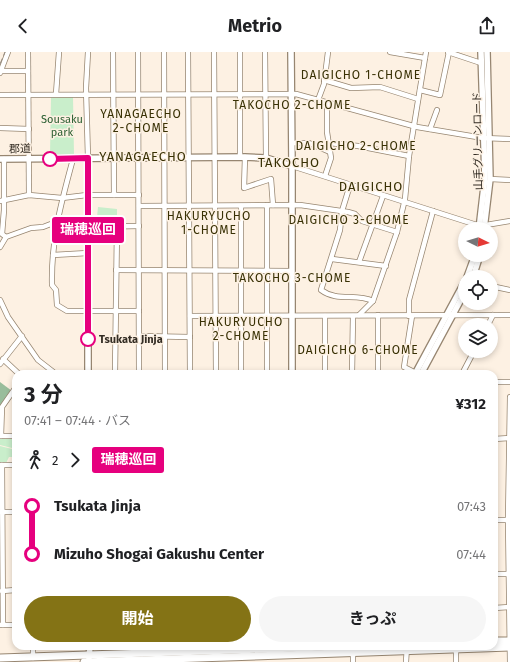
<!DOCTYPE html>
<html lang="ja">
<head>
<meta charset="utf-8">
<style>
  body { margin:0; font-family:"Fira Sans","Noto Sans JP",sans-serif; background:#f6f6f6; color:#202124; height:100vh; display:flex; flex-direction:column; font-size:15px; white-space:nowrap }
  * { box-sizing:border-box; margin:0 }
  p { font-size:13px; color:#757577 }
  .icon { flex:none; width:22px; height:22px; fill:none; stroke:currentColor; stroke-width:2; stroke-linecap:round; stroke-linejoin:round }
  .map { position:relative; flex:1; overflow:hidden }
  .drawer { position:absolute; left:12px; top:318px; width:486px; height:280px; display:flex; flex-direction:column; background:#fff; border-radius:12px; box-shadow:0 2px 6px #0003 }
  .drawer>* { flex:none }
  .badge { padding:0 8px; border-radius:3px; font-size:14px; line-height:26px }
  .needle { width:26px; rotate:95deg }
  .fabs { position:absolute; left:458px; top:170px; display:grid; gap:8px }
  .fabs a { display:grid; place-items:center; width:40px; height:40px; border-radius:50%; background:#fff; box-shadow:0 2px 6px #0003; font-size:20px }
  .map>.badge { position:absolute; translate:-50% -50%; box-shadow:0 0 0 2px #fff }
  .legs { display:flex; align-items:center; gap:6px; height:44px; padding:0 12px; font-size:13px }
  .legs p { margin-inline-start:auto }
  .head { display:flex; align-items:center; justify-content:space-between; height:68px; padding:0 12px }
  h1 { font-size:22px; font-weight:700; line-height:30px }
  .primary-button { display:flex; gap:8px; margin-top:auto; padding:8px 12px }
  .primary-button a { flex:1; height:46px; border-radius:24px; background:#847315; color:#fff; font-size:16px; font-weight:700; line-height:46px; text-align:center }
  .primary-button a+a { background:#f6f6f6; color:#202124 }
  ul { padding:0 12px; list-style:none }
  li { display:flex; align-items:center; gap:14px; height:48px; font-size:15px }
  li i { display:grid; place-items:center; width:6px; height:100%; margin:0 5px; background:currentColor }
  li i::after { content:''; width:10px; height:10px; margin:-5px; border:3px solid; border-radius:50%; background:#fff }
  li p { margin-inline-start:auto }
  li:first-child i { background:linear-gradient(#0000 50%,currentColor 0) }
  li:last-child i { background:linear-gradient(currentColor 50%,#0000 0) }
  header { display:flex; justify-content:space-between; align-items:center; height:52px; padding:0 12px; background:#fff; font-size:18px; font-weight:700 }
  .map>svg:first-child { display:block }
</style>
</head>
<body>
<header><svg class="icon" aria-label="back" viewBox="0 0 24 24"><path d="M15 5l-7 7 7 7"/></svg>Metrio<svg class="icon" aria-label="share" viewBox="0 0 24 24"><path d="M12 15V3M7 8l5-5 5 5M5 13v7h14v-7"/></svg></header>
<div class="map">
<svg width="510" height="610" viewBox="0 0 510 610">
  <rect width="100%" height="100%" fill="#fdf1e3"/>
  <g fill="#c9eecb">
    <path d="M 51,45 L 73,45 L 74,102 L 50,103 Z"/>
    <path d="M 98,155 L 117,157 L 117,167 L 97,165 Z"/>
    <path d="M 0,386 L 14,386 L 12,396 L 0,393 Z"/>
    <path d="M 14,389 L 16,390 L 16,402 L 14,405 L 9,405 L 6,411 L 0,411 L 0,394 L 12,397 Z"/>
  </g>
  <path fill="#99bd9c" d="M 0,330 L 12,339 L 1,354 L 0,353 Z"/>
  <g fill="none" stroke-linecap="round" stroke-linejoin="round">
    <g stroke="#978671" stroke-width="6">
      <g id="minor">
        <path d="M 28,0 L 29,143"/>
        <path d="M 113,0 L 114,143"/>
        <path d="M 138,0 L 139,322"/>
        <path d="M 164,0 L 165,322"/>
        <path d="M 188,0 L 190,322"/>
        <path d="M 214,0 L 216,322"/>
        <path d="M 240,0 L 240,105"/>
        <path d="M 265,0 L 266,106"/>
        <path d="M 390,0 L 425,6"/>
        <path d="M 448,0 L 481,11"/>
        <path d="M 0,19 L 28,19"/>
        <path d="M 0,21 L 8,0"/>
        <path d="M 324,28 L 351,36 L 380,35 L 418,47"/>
        <path d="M 420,38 L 440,43 L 449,0"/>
        <path d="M 56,42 L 59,0"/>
        <path d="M 0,43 L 296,42 L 417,75 L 483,86 L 510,87"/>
        <path d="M 318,48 L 324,32 L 328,0"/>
        <path d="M 0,76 L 29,77"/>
        <path d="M 430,77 L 437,58"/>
        <path d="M 292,91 L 309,91 L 330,100"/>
        <path d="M 329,91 L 358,94 L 409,104"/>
        <path d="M 245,105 L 244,136 L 271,127 L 273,153"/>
        <path d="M 88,106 L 86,36 L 88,0"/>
        <path d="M 4,107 L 4,158 L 2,182 L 6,185"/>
        <path d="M 73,107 C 61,151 51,187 52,233 L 56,238 L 57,253 L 67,259 L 139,259"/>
        <path d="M 292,114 L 480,174 L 510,169"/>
        <path d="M 325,124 L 331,106 L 327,80 L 327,50"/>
        <path d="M 490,127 L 510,128"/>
        <path d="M 350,133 L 342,159 L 340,178 L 321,238 C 337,250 356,241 373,249"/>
        <path d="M 0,149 L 29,143 L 62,146 L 87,143 L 139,143"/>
        <path d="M 139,154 L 300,153 L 348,160 L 355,162 L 362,169 L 397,180"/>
        <path d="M 241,154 L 241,322"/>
        <path d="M 88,175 L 139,174"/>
        <path d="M 0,195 L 6,185 L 31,176 L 43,175 L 56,170 L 88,173"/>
        <path d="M 53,203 L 88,201"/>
        <path d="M 332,207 L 386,214"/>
        <path d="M 359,210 L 383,144"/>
        <path d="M 116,218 L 292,219"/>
        <path d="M 491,234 L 510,238"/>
        <path d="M 0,248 L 8,265 L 38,308 L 56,322"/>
        <path d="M 359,263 L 373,249 L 397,180 L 405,147 L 409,104 L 426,0"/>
        <path d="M 378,263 L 378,322"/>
        <path d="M 190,264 L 510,263"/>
        <path d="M 409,264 L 409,248 L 433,159"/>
        <path d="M 412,264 L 404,315 L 416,321"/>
        <path d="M 488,273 L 493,263"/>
        <path d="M 139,284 L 190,285"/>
        <path d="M 3,307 L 19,322"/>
        <path d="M 0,312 L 22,284"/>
        <path d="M 115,322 L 117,175"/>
        <path d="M 267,322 L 267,153"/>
        <path d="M 325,322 L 325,264"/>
        <path d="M 352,322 L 353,264"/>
        <path d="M 462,322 L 474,299"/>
        <path d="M 494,330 L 510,330"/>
        <path d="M 0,384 L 16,384"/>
        <path d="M 1,384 L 2,355 L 16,335"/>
        <path d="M 494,387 L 510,386"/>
        <path d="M 0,413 L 16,413"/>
        <path d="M 2,413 L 3,573"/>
        <path d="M 0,460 L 16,460"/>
        <path d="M 494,468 L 510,468"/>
        <path d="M 494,522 L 510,522"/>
        <path d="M 2,539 L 16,538"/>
        <path d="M 494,556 L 510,555"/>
        <path d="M 0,573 L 16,573"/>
        <path d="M 33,594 L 33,606"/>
        <path d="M 142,594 L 142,602"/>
        <path d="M 456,596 L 456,610"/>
        <path d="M 353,600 L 353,610"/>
        <path d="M 406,610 L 407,594"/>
        <path d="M 510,610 L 508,468 L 510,345"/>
      </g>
    </g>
    <g stroke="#978671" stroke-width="8">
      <g id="tertiary">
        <path d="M 88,106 L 88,322"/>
        <path d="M 0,107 L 245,105 L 266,106 L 292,114 L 291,0"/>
        <path d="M 292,114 L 292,322"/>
        <path d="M 479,177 L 485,126 L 481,0"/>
        <path d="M 484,177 L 490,127 L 487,0"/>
        <path d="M 467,225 L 475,203"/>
        <path d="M 473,225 L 480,203"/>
        <path d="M 415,322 L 465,229"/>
        <path d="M 421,322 L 465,240"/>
        <path d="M 89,606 L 90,594"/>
      </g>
    </g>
    <g stroke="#978671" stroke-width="9">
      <g id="primary">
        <path d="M 494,589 L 510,589"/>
        <path d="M 0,606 L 355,594"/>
        <path d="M 84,610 L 510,595"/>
      </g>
    </g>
    <use href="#minor" stroke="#fff" stroke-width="4.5"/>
    <use href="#tertiary" stroke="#fff" stroke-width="5.5"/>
    <use href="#primary" stroke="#fff" stroke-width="7"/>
    <path stroke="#958c80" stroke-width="1" stroke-dasharray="6 3" stroke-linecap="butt" d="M 0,12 L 5,0"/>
  </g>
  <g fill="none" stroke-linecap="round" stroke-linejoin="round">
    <g stroke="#fff" stroke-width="9">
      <path id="line-1" d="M 50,107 L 88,106 L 88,287"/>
    </g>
    <use href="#line-1" stroke="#e6007e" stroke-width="6"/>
  </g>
  <g fill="#fff" stroke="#e6007e" stroke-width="2">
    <circle cx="50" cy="107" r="7"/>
    <circle cx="88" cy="287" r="7"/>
  </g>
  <g text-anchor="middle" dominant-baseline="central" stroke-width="3" stroke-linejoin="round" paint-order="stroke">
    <g font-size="11" fill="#2a5e31" stroke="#fdf1e3">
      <text x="62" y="67">Sousaku<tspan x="62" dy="13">park</tspan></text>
    </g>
    <g font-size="11" fill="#342d24" stroke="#fdf1e3">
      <text transform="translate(478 89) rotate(-91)">山手グリーンロード</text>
      <text transform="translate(20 97) rotate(-1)">郡道</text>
    </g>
    <g font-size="11" font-weight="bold" fill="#342d24" stroke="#fdf1e3" text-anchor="start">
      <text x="99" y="287">Tsukata Jinja</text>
    </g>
    <g font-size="12" letter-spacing="1" fill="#393105" stroke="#fdf1e3">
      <text x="361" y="23">DAIGICHO 1-CHOME</text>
      <text x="292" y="53">TAKOCHO 2-CHOME</text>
      <text x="141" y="62">YANAGAECHO<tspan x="141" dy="14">2-CHOME</tspan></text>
      <text x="356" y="94">DAIGICHO 2-CHOME</text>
      <text x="209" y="164">HAKURYUCHO<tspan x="209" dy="14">1-CHOME</tspan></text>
      <text x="349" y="168">DAIGICHO 3-CHOME</text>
      <text x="292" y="226">TAKOCHO 3-CHOME</text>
      <text x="241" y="270">HAKURYUCHO<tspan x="241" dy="14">2-CHOME</tspan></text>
      <text x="358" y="298">DAIGICHO 6-CHOME</text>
    </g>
    <g font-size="13" letter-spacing="1" fill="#393105" stroke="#fdf1e3">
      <text x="143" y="104">YANAGAECHO</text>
      <text x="289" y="110">TAKOCHO</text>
      <text x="371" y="134">DAIGICHO</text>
    </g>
  </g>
</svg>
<div class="fabs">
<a><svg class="needle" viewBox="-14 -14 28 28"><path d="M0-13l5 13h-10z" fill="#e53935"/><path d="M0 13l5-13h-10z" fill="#757577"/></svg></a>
<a><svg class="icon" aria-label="locate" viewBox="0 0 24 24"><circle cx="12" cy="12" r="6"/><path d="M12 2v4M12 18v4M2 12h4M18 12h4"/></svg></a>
<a><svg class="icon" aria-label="layers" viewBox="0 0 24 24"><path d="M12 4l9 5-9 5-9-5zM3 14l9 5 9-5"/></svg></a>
</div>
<b class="badge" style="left:88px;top:178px;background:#e6007e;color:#fff">瑞穂巡回</b>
<section class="drawer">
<div class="head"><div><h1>3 分</h1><p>07:41 – 07:44 · バス</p></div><b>¥312</b></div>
<div class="legs"><svg class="icon" aria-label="walk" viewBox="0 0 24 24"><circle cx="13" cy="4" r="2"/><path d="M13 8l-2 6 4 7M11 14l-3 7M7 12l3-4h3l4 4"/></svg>2<svg class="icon" aria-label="forward" viewBox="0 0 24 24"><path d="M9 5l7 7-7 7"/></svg><b class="badge" style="background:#e6007e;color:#fff">瑞穂巡回</b></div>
<ul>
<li><i style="color:#e6007e"></i><b>Tsukata Jinja</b><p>07:43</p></li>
<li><i style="color:#e6007e"></i><b>Mizuho Shogai Gakushu Center</b><p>07:44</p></li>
</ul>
<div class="primary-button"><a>開始</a><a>きっぷ</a></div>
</section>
</div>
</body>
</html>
